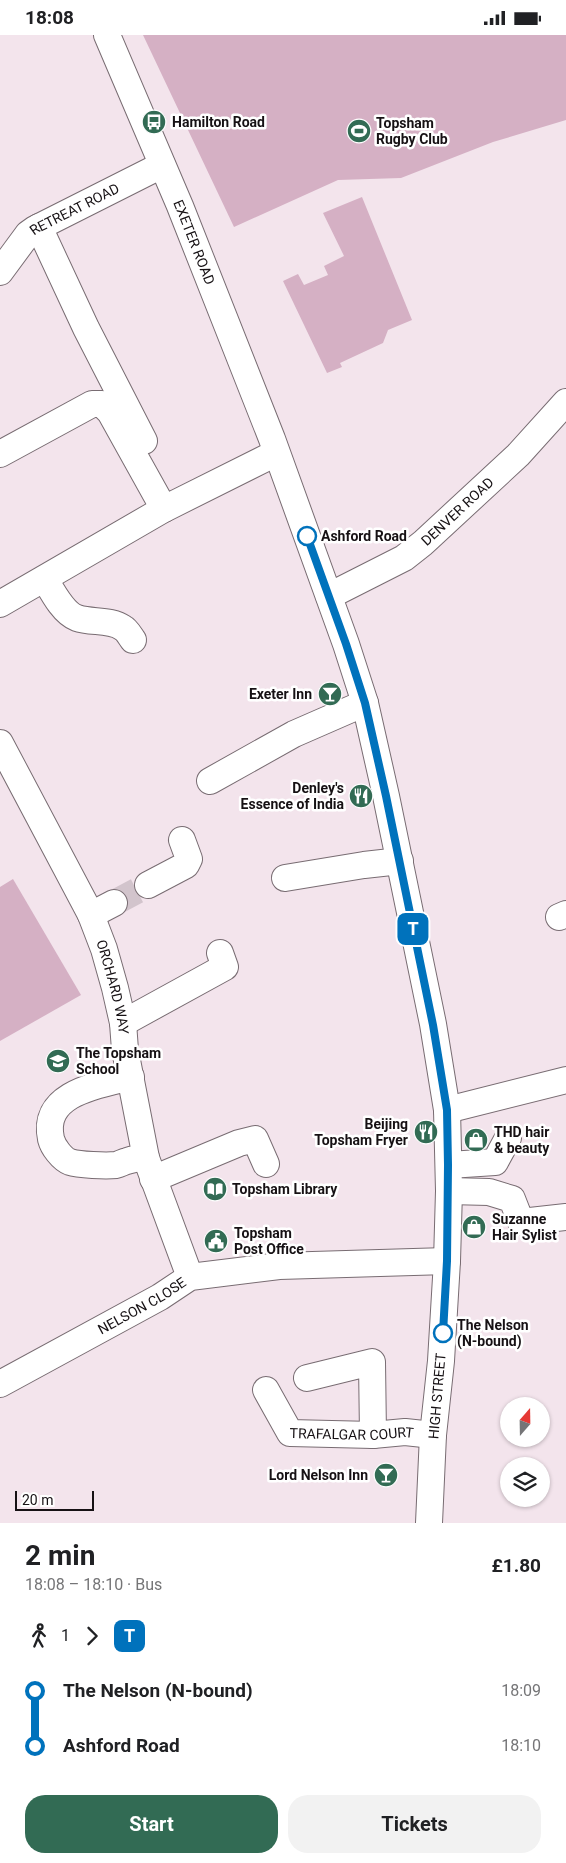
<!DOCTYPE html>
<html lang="en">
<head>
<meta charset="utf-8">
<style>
  body { margin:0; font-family:Roboto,sans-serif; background:#f2f2f2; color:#202124; height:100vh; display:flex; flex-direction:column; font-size:19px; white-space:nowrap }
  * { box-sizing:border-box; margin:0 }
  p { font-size:16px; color:#757577 }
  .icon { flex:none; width:28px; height:28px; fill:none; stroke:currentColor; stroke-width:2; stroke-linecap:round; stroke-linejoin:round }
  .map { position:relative; height:1488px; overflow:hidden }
  .sheet { display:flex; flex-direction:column; background:#fff; flex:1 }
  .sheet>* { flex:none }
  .badge { padding:0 10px; border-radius:8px; font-size:18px; line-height:32px }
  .needle { width:32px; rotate:20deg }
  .buttons { position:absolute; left:500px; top:1362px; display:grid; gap:10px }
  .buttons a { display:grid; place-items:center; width:50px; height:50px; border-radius:50%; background:#fff; box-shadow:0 1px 4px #0004; font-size:25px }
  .scale { position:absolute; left:15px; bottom:12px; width:79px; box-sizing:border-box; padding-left:5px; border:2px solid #161114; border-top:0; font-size:14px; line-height:18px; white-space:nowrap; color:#161114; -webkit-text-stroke:4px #fff; paint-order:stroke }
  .map>.badge { position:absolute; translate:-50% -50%; box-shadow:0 0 0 2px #fff }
  .legs { display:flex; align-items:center; gap:8px; height:55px; padding:0 25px; font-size:16px }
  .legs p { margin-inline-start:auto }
  .head { display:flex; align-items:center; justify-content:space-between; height:85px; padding:0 25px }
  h1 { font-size:28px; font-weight:700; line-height:38px }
  .button { display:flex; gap:10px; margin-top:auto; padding:10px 25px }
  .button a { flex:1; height:58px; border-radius:20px; background:#326b54; color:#fff; font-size:20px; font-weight:700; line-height:58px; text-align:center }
  .button a+a { background:#f2f2f2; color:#202124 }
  ul { padding:0 25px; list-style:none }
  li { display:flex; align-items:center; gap:18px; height:55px; font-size:19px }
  li i { display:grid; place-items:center; width:8px; height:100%; margin:0 6px; background:currentColor }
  li i::after { content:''; width:12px; height:12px; margin:-6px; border:4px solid; border-radius:50%; background:#fff }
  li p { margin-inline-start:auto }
  li:first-child i { background:linear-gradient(#0000 50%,currentColor 0) }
  li:last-child i { background:linear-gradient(currentColor 50%,#0000 0) }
  .status { display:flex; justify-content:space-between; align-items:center; height:35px; padding:0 25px; background:#fff; direction:ltr }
  .status svg { height:14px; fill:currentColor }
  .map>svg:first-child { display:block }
</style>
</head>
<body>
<div class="status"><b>18:08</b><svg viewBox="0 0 49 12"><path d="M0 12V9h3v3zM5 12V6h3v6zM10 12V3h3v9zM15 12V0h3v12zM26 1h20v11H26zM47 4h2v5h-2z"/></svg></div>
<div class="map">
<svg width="566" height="1488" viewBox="0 0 566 1488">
  <rect width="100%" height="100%" fill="#f3e4ec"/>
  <g fill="#d5b0c4">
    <path d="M 143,0 L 566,0 L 566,85 L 493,107 L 401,143 L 338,145 L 234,192 Z"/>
    <path d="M 362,162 L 412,285 L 388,295 L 383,308 L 340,328 L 342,332 L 327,338 L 283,246 L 298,239 L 304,250 L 328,240 L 324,231 L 344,221 L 323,178 Z"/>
    <path d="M 13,844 L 81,960 L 0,1006 L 0,852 Z"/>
  </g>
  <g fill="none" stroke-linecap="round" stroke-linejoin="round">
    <path stroke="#d2c4cc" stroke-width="26" stroke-dasharray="26 13" stroke-linecap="butt" d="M 114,868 L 148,850"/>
    <g stroke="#786c72" stroke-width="28">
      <g id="minor">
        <path id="s1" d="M 107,0 L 180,171 L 272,404 L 346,609 L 365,668 L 386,761 L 433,989 L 447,1075 L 449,1156 L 447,1226 L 441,1326 L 433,1400 L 429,1488"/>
        <path d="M 39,192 L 86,293 L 144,406"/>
        <path id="s2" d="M 0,237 L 28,199 L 35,194 L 162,130"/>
        <path d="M 0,419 L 92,369 L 102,369 L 110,377 L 164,474"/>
        <path d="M 45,544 C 52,556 63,578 77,583 C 91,588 111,584 123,593 C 127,595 130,601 133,605"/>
        <path id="s3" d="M 329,561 L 404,523 L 423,508 L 518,420 L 566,367"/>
        <path d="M 0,569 L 164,474 L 276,418"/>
        <path id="s4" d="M 0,708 L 91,880 L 104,914 L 115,953 L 123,988 L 125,1015 L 146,1123 L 190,1242"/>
        <path d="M 210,746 L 294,699 L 365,668"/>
        <path d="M 285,843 L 364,830 L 400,826"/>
        <path d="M 148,850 L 186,830 L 189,824 L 182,805"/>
        <path d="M 91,880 L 114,868"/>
        <path d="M 559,882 L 566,879"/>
        <path d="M 123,988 L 225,932 L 220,918"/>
        <path d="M 131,1042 C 98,1050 41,1058 51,1104 C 53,1112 62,1124 70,1127 C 79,1130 106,1131 116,1130 C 120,1129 123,1127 127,1126 C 133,1124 139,1123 146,1123"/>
        <path d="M 447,1075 L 566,1045"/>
        <path d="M 449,1130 L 495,1127 L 508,1103"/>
        <path d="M 153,1144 L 239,1108 L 255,1104 L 266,1129"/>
        <path d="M 449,1156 L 489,1157 L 512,1164 L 521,1187 L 566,1182"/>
        <path d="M 307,1343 L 372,1327 L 373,1400"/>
        <path id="s5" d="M 0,1349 L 160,1262 L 190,1242 L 279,1231 L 447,1226"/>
        <path id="s6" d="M 266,1355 L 290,1398 L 373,1400 L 405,1397 L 433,1400"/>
      </g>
    </g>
    <use href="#minor" stroke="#fff" stroke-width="26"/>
  </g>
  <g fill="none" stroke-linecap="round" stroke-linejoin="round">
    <g stroke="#fff" stroke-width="11">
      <path id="line-1" d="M 307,501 L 346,609 L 365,668 L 386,761 L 433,990 L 447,1075 L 448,1130 L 447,1226 L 443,1298"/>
    </g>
    <use href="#line-1" stroke="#0072bc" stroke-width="8"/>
  </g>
  <defs>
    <g id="bus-disc" transform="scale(1.25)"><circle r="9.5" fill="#326b54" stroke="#fff"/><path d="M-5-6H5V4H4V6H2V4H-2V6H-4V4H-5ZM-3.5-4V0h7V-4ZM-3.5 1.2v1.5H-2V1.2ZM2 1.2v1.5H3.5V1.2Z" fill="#fff"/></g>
    <g id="stadium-disc" transform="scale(1.25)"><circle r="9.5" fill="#326b54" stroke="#fff"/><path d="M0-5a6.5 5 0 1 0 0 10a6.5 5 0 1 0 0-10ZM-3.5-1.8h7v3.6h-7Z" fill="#fff"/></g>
    <g id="bar-disc" transform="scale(1.25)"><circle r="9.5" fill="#326b54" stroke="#fff"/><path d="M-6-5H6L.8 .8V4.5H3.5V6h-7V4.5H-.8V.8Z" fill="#fff"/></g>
    <g id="restaurant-disc" transform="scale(1.25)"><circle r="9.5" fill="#326b54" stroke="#fff"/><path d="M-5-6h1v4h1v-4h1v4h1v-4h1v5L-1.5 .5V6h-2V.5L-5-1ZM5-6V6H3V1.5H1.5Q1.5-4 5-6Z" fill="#fff"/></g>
    <g id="school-disc" transform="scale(1.25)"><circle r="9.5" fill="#326b54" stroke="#fff"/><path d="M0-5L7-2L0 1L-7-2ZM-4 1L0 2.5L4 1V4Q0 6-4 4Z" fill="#fff"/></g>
    <g id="shop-disc" transform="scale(1.25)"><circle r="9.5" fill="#326b54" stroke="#fff"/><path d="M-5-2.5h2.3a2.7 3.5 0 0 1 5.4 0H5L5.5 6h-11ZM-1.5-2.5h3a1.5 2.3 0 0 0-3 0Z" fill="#fff"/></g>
    <g id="library-disc" transform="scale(1.25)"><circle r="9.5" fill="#326b54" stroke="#fff"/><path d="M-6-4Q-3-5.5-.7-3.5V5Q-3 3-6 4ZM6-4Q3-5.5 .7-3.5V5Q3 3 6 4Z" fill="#fff"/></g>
    <g id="civic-disc" transform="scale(1.25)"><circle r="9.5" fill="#326b54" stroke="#fff"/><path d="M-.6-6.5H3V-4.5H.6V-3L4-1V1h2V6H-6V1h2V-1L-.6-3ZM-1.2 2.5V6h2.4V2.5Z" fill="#fff"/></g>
  </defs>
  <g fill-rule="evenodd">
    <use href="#bus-disc" x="154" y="87"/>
    <use href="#stadium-disc" x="359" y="96"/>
    <use href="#bar-disc" x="330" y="659"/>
    <use href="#restaurant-disc" x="361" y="761"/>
    <use href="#school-disc" x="58" y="1026"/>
    <use href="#restaurant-disc" x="426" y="1097"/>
    <use href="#shop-disc" x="476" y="1105"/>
    <use href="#library-disc" x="215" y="1154"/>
    <use href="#shop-disc" x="474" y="1192"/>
    <use href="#civic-disc" x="216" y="1206"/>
    <use href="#bar-disc" x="386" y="1440"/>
  </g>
  <g fill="#fff" stroke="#0072bc" stroke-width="2.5">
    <circle cx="307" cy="501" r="9"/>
    <circle cx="443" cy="1298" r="9"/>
  </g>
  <g text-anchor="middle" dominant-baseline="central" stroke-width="5" stroke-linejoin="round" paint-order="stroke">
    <g font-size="14" font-weight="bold" fill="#161114" stroke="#fff" text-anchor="start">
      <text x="172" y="87">Hamilton Road</text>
      <text x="376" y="88">Topsham<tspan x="376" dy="16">Rugby Club</tspan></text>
      <text x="312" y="659" text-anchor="end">Exeter Inn</text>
      <text x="344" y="753" text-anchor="end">Denley's<tspan x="344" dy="16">Essence of India</tspan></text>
      <text x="76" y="1018">The Topsham<tspan x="76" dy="16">School</tspan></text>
      <text x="408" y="1089" text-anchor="end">Beijing<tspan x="408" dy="16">Topsham Fryer</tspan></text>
      <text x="494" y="1097">THD hair<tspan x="494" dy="16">&amp; beauty</tspan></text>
      <text x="232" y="1154">Topsham Library</text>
      <text x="492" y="1184">Suzanne<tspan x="492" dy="16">Hair Sylist</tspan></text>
      <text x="234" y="1198">Topsham<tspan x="234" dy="16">Post Office</tspan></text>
      <text x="368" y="1440" text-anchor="end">Lord Nelson Inn</text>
    </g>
    <g font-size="14" fill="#161114" stroke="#fff">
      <text stroke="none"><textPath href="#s2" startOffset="100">RETREAT ROAD</textPath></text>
      <text stroke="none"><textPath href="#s1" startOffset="225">EXETER ROAD</textPath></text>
      <text stroke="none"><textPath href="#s3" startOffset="155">DENVER ROAD</textPath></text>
      <text stroke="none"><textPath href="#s4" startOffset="270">ORCHARD WAY</textPath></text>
      <text stroke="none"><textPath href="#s5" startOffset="162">NELSON CLOSE</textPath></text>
      <text transform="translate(437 1361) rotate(-85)">HIGH STREET</text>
      <text stroke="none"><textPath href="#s6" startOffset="111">TRAFALGAR COURT</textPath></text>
    </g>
    <g font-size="14" font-weight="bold" fill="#161114" stroke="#fff" text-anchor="start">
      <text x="321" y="501">Ashford Road</text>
      <text x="457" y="1290">The Nelson<tspan x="457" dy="16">(N-bound)</tspan></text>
    </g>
  </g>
</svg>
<div class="buttons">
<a><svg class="needle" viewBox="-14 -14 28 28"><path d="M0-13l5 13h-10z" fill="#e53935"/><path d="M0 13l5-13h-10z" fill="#757577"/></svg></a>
<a><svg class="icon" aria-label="layers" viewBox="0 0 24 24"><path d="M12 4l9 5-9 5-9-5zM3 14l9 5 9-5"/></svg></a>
</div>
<div class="scale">20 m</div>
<b class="badge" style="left:413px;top:894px;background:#0072bc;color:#fff">T</b>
</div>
<section class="sheet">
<div class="head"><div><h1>2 min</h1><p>18:08 – 18:10 · Bus</p></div><b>£1.80</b></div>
<div class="legs"><svg class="icon" aria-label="walk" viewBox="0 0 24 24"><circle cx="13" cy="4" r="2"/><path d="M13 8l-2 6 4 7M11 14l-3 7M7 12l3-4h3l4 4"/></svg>1<svg class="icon" aria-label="forward" viewBox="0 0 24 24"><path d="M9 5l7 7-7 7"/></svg><b class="badge" style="background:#0072bc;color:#fff">T</b></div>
<ul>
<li><i style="color:#0072bc"></i><b>The Nelson (N-bound)</b><p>18:09</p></li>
<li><i style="color:#0072bc"></i><b>Ashford Road</b><p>18:10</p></li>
</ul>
<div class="button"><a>Start</a><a>Tickets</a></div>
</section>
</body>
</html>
